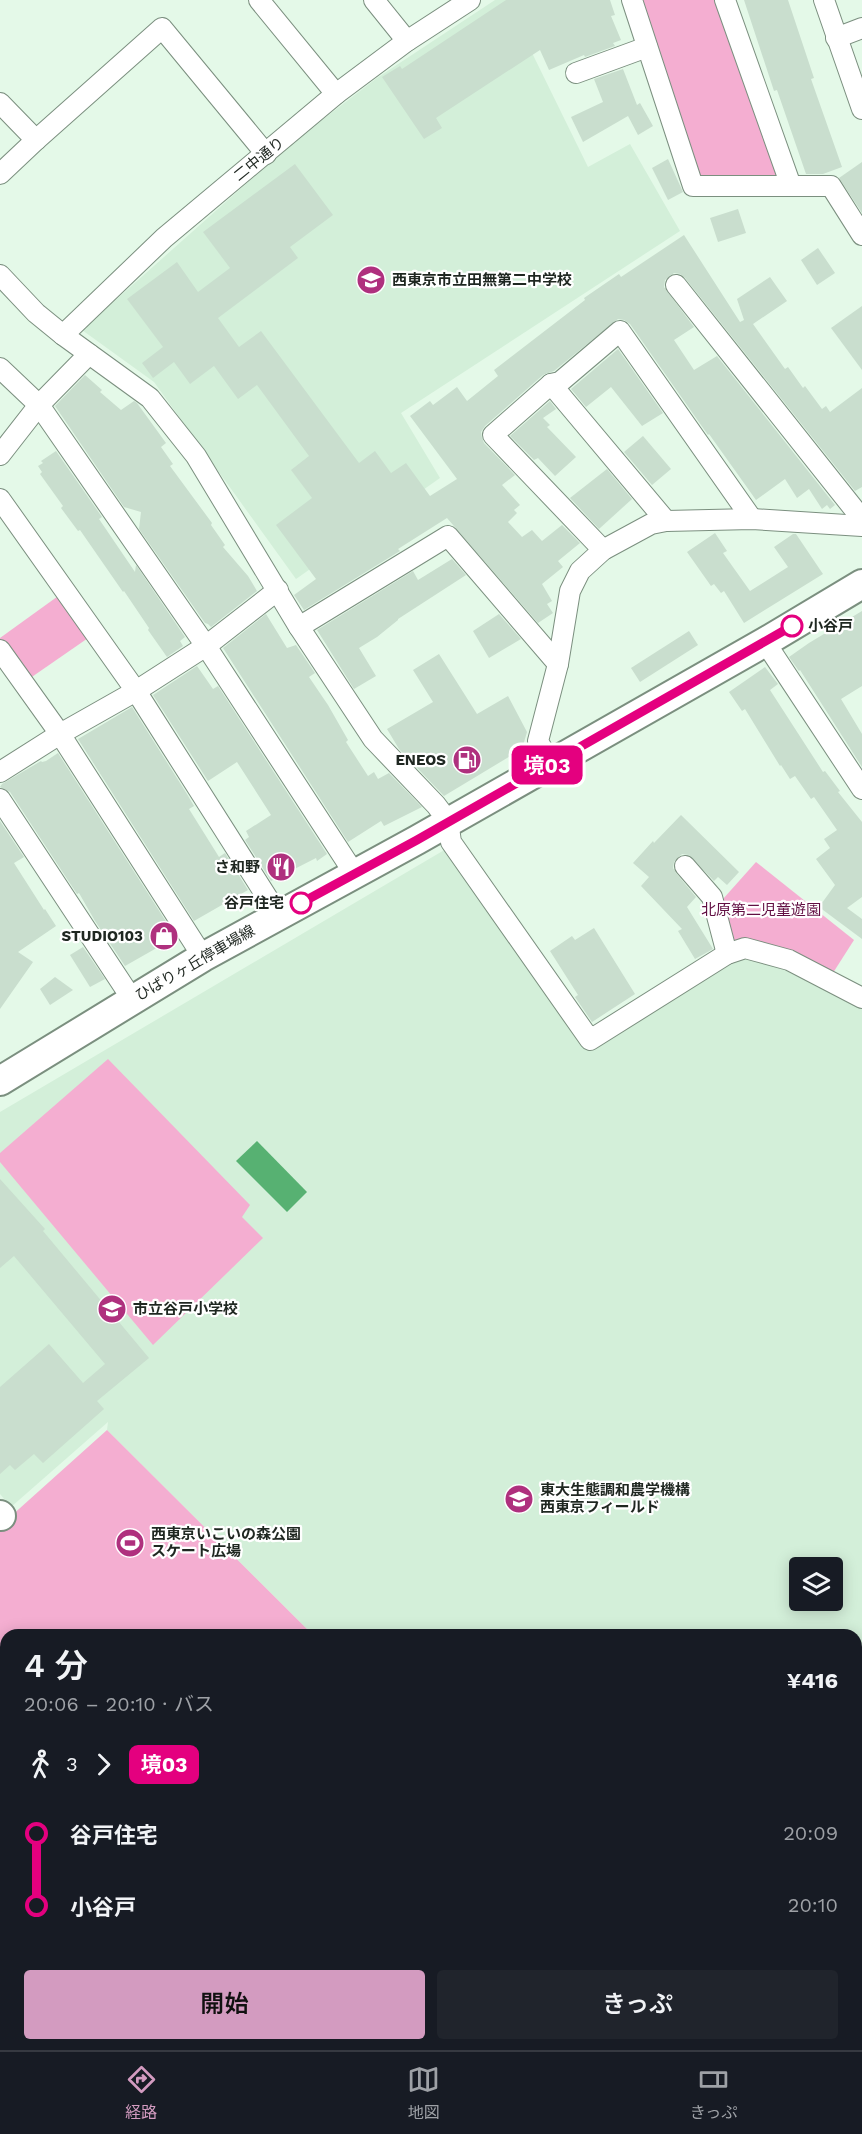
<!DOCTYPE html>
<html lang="ja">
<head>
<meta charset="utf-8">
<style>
  body { margin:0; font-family:"Work Sans","Noto Sans JP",sans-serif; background:#20242c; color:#f1f3f6; height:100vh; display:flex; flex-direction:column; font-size:22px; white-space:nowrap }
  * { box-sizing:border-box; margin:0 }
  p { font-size:20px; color:#9ea1a6 }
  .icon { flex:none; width:33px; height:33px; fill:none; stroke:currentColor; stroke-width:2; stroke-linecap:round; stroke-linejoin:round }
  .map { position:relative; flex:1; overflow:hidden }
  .drawer { position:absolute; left:0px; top:1629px; width:862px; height:422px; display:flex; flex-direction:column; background:#171b24; border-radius:18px 18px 0 0; box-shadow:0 3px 15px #0003 }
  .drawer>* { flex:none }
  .badge { padding:0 12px; border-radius:9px; font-size:21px; line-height:39px }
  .fabs { position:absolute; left:789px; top:1557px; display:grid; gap:12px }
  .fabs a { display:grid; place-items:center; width:54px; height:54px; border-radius:6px; background:#171b24; box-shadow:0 3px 15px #0003; font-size:30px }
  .map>.badge { position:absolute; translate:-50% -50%; box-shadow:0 0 0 3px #fff }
  .legs { display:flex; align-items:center; gap:9px; height:66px; padding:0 24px; font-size:20px }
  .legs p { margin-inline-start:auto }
  .head { display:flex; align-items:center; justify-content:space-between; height:102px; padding:0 24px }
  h1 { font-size:33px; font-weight:600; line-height:45px }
  .cta { display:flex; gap:12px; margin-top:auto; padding:12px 24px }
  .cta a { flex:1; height:69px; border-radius:6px; background:#d39bc0; color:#111; font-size:24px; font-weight:600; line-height:69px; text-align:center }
  .cta a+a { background:#20242c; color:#f1f3f6 }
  ul { padding:0 24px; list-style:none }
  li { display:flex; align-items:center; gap:21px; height:72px; font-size:22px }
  li i { display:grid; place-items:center; width:9px; height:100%; margin:0 8px; background:currentColor }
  li i::after { content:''; width:15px; height:15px; margin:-8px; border:4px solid; border-radius:50%; background:#171b24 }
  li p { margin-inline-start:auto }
  li:first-child i { background:linear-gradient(#0000 50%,currentColor 0) }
  li:last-child i { background:linear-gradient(currentColor 50%,#0000 0) }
  .menu { display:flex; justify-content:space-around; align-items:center; height:84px; border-top:2px solid #363941; background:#171b24; font-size:16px; color:#9ea1a6 }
  .menu a { display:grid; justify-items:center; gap:3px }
  .menu .on { color:#d39bc0 }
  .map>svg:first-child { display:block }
</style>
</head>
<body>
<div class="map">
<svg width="862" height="2050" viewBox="0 0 862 2050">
  <rect width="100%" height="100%" fill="#e4f9e8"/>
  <g fill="#d3efd9" fill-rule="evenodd">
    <path d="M 495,0 L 506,0 L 588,167 L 630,144 L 680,231 L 401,413 L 440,478 L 296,579 L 154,382 L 82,330 L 292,143 L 377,78 Z"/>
    <path d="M 446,849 L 589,1051 L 739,959 L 754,955 L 862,1008 L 862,2050 L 610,2050 L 611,2044 L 856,2044 L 856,1635 L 313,1635 L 107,1430 L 108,1422 L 11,1507 L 0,1494 L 0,1112 ZM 800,1568 L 832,1568 L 832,1600 L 800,1600 Z"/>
  </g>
  <g fill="#f4aed1">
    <path d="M 638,0 L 720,0 L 783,180 L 698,179 Z"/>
    <path d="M 61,594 L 91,636 L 26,681 L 0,644 L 0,638 Z"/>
    <path d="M 756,862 L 854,940 L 831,976 L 735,949 L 723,899 Z"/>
    <path d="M 108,1059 L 250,1205 L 242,1217 L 263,1238 L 153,1345 L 0,1162 L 0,1153 Z"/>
    <path d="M 107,1430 L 313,1635 L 6,1635 L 6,1771 L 0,1767 L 0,1526 Z"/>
    <path d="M 208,2044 L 784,2044 L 788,2050 L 206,2050 Z"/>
  </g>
  <path fill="#57b172" d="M 257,1141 L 307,1192 L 287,1212 L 236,1161 Z"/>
  <g fill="#c9dece">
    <path d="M 506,0 L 610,0 L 615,15 L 611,16 L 621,40 L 613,43 L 615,46 L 585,57 L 584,55 L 549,70 L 540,50 L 436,118 L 442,128 L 424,139 L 382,77 L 400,66 L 402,69 Z"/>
    <path d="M 744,0 L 788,0 L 814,78 L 811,79 L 842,167 L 823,174 L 806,174 L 777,90 L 774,91 Z"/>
    <path d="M 623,69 L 637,105 L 640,103 L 653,126 L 638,135 L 628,116 L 583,142 L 571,117 L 603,102 L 594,79 Z"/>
    <path d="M 668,159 L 683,192 L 668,200 L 652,168 Z"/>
    <path d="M 862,162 L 862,213 L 839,178 Z"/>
    <path d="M 295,164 L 333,215 L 290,247 L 298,258 L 218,318 L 239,347 L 261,331 L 359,463 L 375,451 L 391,473 L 406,463 L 430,496 L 457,479 L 410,416 L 430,401 L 433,405 L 457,387 L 467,401 L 498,376 L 494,370 L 585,300 L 584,298 L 619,274 L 621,277 L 684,235 L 740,322 L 744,320 L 737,299 L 770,277 L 787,301 L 753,324 L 785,369 L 788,367 L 803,388 L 805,386 L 822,409 L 826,406 L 830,412 L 862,388 L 862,487 L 855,491 L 685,278 L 680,274 L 674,273 L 665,280 L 664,287 L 694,327 L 674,340 L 694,370 L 717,356 L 835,505 L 830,509 L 827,505 L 822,509 L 809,489 L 797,498 L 785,479 L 756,500 L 709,434 L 708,435 L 630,324 L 624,320 L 618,319 L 554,371 L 543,375 L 485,426 L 481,432 L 482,438 L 484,443 L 515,475 L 502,485 L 520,505 L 514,510 L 517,513 L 508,522 L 522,537 L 532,530 L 542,541 L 562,525 L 580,543 L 558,561 L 563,567 L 542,584 L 552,601 L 547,604 L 553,613 L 538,623 L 447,518 L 398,549 L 400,551 L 304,610 L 294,595 L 316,579 L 276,525 L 312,498 L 291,470 L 309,456 L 257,385 L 238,399 L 214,366 L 190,384 L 174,362 L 153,378 L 142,363 L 163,347 L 127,299 L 177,262 L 198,292 L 230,268 L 203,232 Z"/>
    <path d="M 738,209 L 746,233 L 718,242 L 710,218 Z"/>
    <path d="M 818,248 L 835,273 L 817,285 L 801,260 Z"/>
    <path d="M 862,306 L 862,370 L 831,328 Z"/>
    <path d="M 618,349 L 663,413 L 642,426 L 611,387 L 586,407 L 571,389 Z"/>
    <path d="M 85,375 L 102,390 L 100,392 L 121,410 L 134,401 L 137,403 L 166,443 L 161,447 L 173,464 L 170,466 L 212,523 L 211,525 L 225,545 L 223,547 L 248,576 L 257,591 L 211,627 L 208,624 L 205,623 L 139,529 L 141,512 L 124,507 L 55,406 Z"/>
    <path d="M 550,401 L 556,409 L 543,418 L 550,425 L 547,427 L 576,457 L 555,476 L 538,458 L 534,460 L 510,436 Z"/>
    <path d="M 643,436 L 671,469 L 652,485 L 624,452 Z"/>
    <path d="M 56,451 L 102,517 L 99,519 L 135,572 L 136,565 L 185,637 L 180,641 L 183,646 L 167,657 L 148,630 L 149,628 L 124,591 L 123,592 L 80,530 L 78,531 L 61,508 L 63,506 L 40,474 L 42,472 L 38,466 L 43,463 L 41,461 Z"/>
    <path d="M 607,469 L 632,499 L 599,529 L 570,498 Z"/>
    <path d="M 715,533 L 727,551 L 723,553 L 750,591 L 788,567 L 774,547 L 793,534 L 796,534 L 823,574 L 744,623 L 724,591 L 721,593 L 714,584 L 711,586 L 687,552 Z"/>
    <path d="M 452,559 L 466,575 L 398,619 L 398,620 L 377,637 L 359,648 L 376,676 L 354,689 L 317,630 L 413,571 L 418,580 Z"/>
    <path d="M 862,611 L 862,686 L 841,699 L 862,734 L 862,767 L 800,670 L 799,671 L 789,657 L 809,643 Z"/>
    <path d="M 266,614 L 287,648 L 296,645 L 315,673 L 309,677 L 328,705 L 348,740 L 346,742 L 368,776 L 374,772 L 378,779 L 389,773 L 422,807 L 384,826 L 381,821 L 348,842 L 223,648 Z"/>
    <path d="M 499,614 L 521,639 L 489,658 L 473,631 Z"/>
    <path d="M 689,631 L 698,645 L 640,682 L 631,668 Z"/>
    <path d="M 439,654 L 477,714 L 508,696 L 527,732 L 522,749 L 444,796 L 399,749 L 387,729 L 433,702 L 413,670 Z"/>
    <path d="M 197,666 L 213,689 L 218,686 L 327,854 L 317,861 L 316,858 L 271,881 L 245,840 L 249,837 L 246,831 L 271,815 L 237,762 L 208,781 L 153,695 Z"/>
    <path d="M 765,667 L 778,684 L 770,690 L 823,772 L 825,771 L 840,791 L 838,792 L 862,822 L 862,897 L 847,908 L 862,919 L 862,939 L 819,907 L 835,885 L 816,859 L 830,848 L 824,839 L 837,830 L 814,797 L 811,799 L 795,776 L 790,779 L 781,765 L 780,766 L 745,709 L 742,711 L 729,692 Z"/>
    <path d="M 132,707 L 187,794 L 194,806 L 189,809 L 219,857 L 225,853 L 248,890 L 194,921 L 78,739 Z"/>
    <path d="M 58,753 L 176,937 L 125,966 L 95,921 L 79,893 L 77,894 L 10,792 L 0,787 L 2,784 L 41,761 L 42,762 L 46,761 Z"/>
    <path d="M 681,815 L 739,872 L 727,885 L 718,877 L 714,881 L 689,855 L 682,854 L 674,862 L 673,868 L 676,873 L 696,897 L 687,907 L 713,949 L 695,959 L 678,931 L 682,929 L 641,886 L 649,877 L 633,863 L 653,841 L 654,843 Z"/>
    <path d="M 0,821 L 24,857 L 14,863 L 44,910 L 45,909 L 56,926 L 18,952 L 33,962 L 0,1009 Z"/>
    <path d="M 594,928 L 635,994 L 592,1022 L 575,997 L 578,995 L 550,951 L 572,936 L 575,940 Z"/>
    <path d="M 83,947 L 105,979 L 90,987 L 70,955 Z"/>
    <path d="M 55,977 L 73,990 L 50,1005 L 40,989 Z"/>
    <path d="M 0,1179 L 45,1229 L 43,1231 L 149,1358 L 97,1401 L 104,1409 L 43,1463 L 34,1454 L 15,1470 L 10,1465 L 0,1474 L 0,1387 L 49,1344 L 83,1383 L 105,1364 L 14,1256 L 0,1268 Z"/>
  </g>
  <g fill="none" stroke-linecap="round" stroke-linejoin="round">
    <g stroke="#7b8f7f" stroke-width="22">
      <g id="street">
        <path d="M 259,0 L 336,94"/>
        <path d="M 374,0 L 407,41"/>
        <path d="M 632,0 L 693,186 L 831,186 L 862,235"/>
        <path d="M 725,0 L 791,186"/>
        <path d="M 824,0 L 862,109"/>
        <path d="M 836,38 L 862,28"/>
        <path d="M 576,73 L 647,47"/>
        <path d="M 0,103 L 36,140"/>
        <path d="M 0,174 L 36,140 L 162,28 L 266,154"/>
        <path d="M 0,275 L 36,313 L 63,335 L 150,398 L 196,456 L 299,627 L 373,739 L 436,805 L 448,821 L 451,842 L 590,1040 L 727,954 L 745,948 L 789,960 L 862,998"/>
        <path d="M 676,285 L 862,519"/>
        <path d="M 63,335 L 164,238 L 336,94 L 407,41 L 470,0"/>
        <path d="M 0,368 L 39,405 L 206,646 L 354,873"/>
        <path d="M 551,384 L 666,521"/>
        <path d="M 0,455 L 39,405 L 89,354"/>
        <path d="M 0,499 L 136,691 L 279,916"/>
        <path d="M 603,550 L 493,435 L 551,384 L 560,382 L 620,331 L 752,519"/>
        <path d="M 299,627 L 448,536 L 558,664"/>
        <path d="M 765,642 L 862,789"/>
        <path d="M 0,650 L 60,734 L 203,957"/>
        <path d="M 550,763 L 538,741 L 558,664 L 570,591 L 580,571 L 603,550 L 651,524 L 666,521 L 752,519 L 862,526"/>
        <path d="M 0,772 L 60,734 L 136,691 L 206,646 L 278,590"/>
        <path d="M 0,799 L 132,999"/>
        <path d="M 685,866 L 712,897 L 727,954"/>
        <path d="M 0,1899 L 6,1894"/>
        <path d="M 0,2026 L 6,2021"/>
        <path d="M 24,2044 L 33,2050"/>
        <path d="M 148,2050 L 150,2044"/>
      </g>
    </g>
    <g stroke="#7b8f7f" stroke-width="32">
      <g id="secondary">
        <path d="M 0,1081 L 203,957 L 417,840 L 765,642 L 862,584"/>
        <path d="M 0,1515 L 1,1516"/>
      </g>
    </g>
    <use href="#street" stroke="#fff" stroke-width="20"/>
    <use href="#secondary" stroke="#fff" stroke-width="28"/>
  </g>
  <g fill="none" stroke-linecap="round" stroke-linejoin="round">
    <g stroke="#fff" stroke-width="14">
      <path id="line-1" d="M 301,903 L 417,840 L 792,626"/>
    </g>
    <use href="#line-1" stroke="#e4007f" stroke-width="9"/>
  </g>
  <defs>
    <g id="school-disc" transform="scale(1.5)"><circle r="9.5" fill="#af307e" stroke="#fff"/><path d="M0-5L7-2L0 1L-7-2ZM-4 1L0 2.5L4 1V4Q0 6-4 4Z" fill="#fff"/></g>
    <g id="fuel-disc" transform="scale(1.5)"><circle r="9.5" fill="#af307e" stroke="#fff"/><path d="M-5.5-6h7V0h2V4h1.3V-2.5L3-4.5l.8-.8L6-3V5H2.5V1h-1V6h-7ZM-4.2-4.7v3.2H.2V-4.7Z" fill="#fff"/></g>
    <g id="restaurant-disc" transform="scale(1.5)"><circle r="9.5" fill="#af307e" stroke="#fff"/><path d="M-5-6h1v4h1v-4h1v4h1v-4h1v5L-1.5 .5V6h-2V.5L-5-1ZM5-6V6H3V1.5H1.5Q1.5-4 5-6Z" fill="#fff"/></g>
    <g id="shop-disc" transform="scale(1.5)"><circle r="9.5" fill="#af307e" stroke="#fff"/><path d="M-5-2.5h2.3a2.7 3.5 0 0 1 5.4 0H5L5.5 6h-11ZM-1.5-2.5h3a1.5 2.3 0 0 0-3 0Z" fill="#fff"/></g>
    <g id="university-disc" transform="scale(1.5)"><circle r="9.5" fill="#af307e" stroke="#fff"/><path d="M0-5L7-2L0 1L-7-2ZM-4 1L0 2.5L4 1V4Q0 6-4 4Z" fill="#fff"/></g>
    <g id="stadium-disc" transform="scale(1.5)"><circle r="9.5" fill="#af307e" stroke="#fff"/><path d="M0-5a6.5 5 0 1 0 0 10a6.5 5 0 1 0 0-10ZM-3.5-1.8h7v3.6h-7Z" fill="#fff"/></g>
  </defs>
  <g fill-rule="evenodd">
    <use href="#school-disc" x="371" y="280"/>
    <use href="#fuel-disc" x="467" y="760"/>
    <use href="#restaurant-disc" x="281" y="867"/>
    <use href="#shop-disc" x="164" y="936"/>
    <use href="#school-disc" x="112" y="1309"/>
    <use href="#university-disc" x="519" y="1499"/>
    <use href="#stadium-disc" x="130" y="1543"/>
  </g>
  <g fill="#fff" stroke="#e4007f" stroke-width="3">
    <circle cx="792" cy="626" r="10"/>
    <circle cx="301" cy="903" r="10"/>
  </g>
  <g text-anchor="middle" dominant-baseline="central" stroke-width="4.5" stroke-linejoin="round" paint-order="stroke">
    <g font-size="15" fill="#1f2721" stroke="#fff">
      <text transform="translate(259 159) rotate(-39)">二中通り</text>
      <text transform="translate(195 963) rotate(-30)">ひばりヶ丘停車場線</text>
    </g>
    <g font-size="15" font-weight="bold" fill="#1f2721" stroke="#fff" text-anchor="start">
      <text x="392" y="280">西東京市立田無第二中学校</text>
      <text x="446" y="760" text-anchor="end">ENEOS</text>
      <text x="260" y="867" text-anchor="end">さ和野</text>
      <text x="143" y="936" text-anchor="end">STUDIO103</text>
      <text x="133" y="1309">市立谷戸小学校</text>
      <text x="540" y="1490">東大生態調和農学機構<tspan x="540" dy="17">西東京フィールド</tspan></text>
      <text x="151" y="1534">西東京いこいの森公園<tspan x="151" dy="17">スケート広場</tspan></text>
    </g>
    <g font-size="15" font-weight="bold" fill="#1f2721" stroke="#fff" text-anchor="start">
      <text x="808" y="626">小谷戸</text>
      <text x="284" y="903" text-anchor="end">谷戸住宅</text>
    </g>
    <g font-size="15" fill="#620f43" stroke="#fff">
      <text x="761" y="910">北原第二児童遊園</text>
    </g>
  </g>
</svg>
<div class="fabs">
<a><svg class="icon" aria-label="layers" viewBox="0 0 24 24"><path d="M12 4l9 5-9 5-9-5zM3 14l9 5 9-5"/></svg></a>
</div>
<b class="badge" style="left:547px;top:765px;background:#e4007f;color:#fff">境03</b>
<section class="drawer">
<div class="head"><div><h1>4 分</h1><p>20:06 – 20:10 · バス</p></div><b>¥416</b></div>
<div class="legs"><svg class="icon" aria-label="walk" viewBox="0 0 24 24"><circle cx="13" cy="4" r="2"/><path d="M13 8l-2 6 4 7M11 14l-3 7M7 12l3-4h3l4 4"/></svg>3<svg class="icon" aria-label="forward" viewBox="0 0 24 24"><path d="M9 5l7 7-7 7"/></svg><b class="badge" style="background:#e4007f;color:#fff">境03</b></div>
<ul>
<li><i style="color:#e4007f"></i><b>谷戸住宅</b><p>20:09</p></li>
<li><i style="color:#e4007f"></i><b>小谷戸</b><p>20:10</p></li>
</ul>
<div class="cta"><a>開始</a><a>きっぷ</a></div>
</section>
</div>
<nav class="menu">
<a class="on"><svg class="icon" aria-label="directions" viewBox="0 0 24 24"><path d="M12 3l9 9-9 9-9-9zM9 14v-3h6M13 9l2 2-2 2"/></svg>経路</a>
<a><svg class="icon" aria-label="map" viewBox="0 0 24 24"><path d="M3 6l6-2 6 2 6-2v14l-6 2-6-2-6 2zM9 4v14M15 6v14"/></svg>地図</a>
<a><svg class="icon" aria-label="tickets" viewBox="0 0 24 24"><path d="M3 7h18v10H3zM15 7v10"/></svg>きっぷ</a>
</nav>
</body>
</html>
